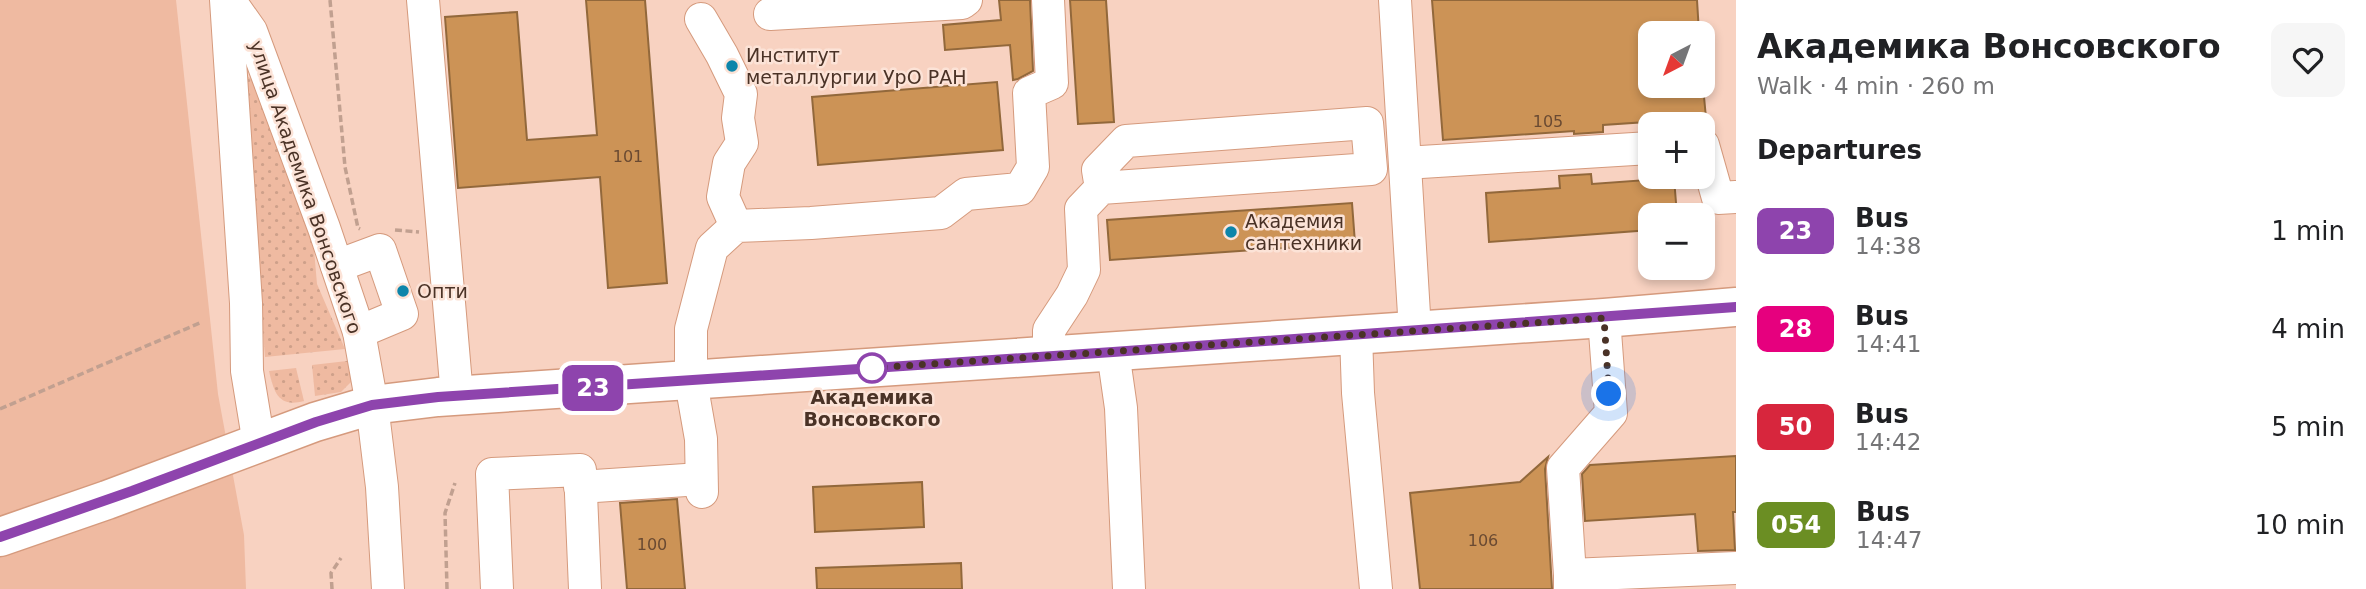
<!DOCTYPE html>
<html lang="en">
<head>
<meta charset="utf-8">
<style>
  body { margin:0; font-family:"DejaVu Sans",sans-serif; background:#f6f6f6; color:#202124; height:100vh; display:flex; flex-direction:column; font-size:26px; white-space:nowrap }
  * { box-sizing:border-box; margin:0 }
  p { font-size:23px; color:#757577 }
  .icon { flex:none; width:38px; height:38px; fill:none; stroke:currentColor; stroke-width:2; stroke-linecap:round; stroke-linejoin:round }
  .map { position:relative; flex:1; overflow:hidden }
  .details { display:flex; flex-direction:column; background:#fff; width:630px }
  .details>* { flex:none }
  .badge { padding:0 14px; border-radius:10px; font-size:24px; line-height:46px }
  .needle { width:46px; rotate:221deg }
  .controls { position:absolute; left:1638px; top:21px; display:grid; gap:14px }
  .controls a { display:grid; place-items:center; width:77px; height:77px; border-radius:14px; background:#fff; box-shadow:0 4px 10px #0003; font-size:35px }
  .you { position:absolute; width:35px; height:35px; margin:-18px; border:5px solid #fff; border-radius:50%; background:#1a73e8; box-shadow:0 0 0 10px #1a73e833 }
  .map>.badge { position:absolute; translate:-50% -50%; box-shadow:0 0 0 4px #fff }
  h2 { padding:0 21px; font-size:26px; line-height:63px }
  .round { display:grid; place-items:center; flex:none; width:74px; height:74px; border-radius:14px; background:#f6f6f6 }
  .headline { display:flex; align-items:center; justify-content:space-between; height:119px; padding:0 21px }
  h1 { font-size:33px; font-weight:600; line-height:52px }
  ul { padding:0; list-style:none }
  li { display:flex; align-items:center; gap:21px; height:98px; padding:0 21px }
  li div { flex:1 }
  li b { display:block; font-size:26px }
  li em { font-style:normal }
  li .badge { min-width:77px; font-weight:700; text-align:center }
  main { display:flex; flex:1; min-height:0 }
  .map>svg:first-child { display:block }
</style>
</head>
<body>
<main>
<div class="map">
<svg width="1736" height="589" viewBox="0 0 1736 589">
  <defs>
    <pattern id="grass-dots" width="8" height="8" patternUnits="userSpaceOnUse" patternTransform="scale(1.75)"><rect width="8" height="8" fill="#efbaa1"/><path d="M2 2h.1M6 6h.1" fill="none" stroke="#cea08a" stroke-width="1.8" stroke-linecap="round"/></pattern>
  </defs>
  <rect width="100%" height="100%" fill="#f8d2c1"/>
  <g fill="url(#grass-dots)">
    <path d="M 247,76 L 253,80 L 313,238 L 317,284 L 345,349 L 265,357 L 244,80 Z"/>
    <path d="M 347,361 L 353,369 L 354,379 L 341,392 L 315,396 L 312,365 Z"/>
    <path d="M 296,368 L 304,401 C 278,408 274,392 269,371 Z"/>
  </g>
  <path fill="#efbaa1" d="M 0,0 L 176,0 L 218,394 L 244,535 L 246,589 L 0,589 Z"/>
  <g fill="#cc9356" stroke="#92683b" stroke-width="2">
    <path d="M 586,0 L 645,0 L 667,283 L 608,288 L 600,177 L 458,188 L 445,17 L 517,12 L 527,140 L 597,135 Z"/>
    <path d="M 999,0 L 1030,0 L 1033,71 L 1018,79 L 1013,80 L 1010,45 L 945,50 L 943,25 L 1001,20 Z"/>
    <path d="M 1070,0 L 1106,0 L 1114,122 L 1078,124 Z"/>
    <path d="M 1432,0 L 1697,0 L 1699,33 L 1650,33 L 1650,86 L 1703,86 L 1706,118 L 1603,125 L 1603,132 L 1574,134 L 1574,131 L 1443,140 Z"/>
    <path d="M 997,82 L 1003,150 L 818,165 L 812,97 Z"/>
    <path d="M 1591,174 L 1592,184 L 1674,178 L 1677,215 L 1650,215 L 1650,230 L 1489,242 L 1486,193 L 1560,188 L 1559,176 Z"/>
    <path d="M 1352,203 L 1355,243 L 1110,260 L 1107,220 Z"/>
    <path d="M 1736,456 L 1736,512 L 1733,512 L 1735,550 L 1698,551 L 1695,514 L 1585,521 L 1582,474 L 1590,465 Z"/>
    <path d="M 1548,457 L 1545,469 L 1552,589 L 1420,589 L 1410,493 L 1520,482 Z"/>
    <path d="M 922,482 L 924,527 L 815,532 L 813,487 Z"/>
    <path d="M 677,499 L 685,589 L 627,589 L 620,503 Z"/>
    <path d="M 961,563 L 962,589 L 817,589 L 816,568 Z"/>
  </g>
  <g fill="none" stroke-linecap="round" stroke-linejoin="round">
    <g stroke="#d59a7d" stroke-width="34">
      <g id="minor">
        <path d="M 226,0 L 246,303 L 247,371 L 259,444"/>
        <path d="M 229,0 L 251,31 L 324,228 L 359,332 L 372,405 L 382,487 L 388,589"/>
        <path d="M 423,0 L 457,396"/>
        <path d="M 1395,0 L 1415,331"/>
        <path d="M 770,14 L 962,3 L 966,0"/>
        <path d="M 701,19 L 722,55 L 741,94 L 738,118 L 742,143 L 729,163 L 723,197 L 736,226"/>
        <path d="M 1703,145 L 1718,198 L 1736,197"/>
        <path d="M 1405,163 L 1650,148"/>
        <path d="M 337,266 L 380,250 L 402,314 L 359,332"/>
        <path d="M 1356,335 L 1358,393 L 1376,589"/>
        <path d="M 1113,352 L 1121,408 L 1129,589"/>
        <path d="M 1049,357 L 1049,330 L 1072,295 L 1084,270 L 1081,209 L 1101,188 L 1371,169 L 1367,123 L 1126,141 L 1098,170 L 1101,188"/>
        <path d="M 580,487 L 701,479"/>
        <path d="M 702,492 L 701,439 L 691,382 L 691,329 L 712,248 L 736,226 L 811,223 L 941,213 L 966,194 L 1020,189 L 1033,167 L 1029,93 L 1052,83 L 1048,0"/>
        <path d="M 1570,575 L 1563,468 L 1611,413 L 1604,318"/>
        <path d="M 497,589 L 492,474 L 580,470 L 585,589"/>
        <path d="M 1570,589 L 1570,575 L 1736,568"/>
      </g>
    </g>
    <g stroke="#d59a7d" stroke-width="41">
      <path id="major" d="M 0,537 L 107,500 L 315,422 L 372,405 L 438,397 L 1604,318 L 1736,307"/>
    </g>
    <g stroke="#c1a090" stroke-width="3.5" stroke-dasharray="7 3.5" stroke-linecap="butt">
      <path d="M 330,0 L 345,167 L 358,228 L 360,229"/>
      <path d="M 395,230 L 419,232"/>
      <path d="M 0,409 L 202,322"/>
      <path d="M 332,589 L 331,573 L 341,558"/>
      <path d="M 447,589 L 445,513 L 455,483"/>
    </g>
    <use href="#minor" stroke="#fff" stroke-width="32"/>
    <use href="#major" stroke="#fff" stroke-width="38"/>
  </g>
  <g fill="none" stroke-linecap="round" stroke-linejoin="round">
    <g stroke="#fff" stroke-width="16">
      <path id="line" d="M 0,537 L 132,491 L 316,422 L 372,405 L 438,397 L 1113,352 L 1736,307"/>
    </g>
    <use href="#line" stroke="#8e44ad" stroke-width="10"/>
    <path stroke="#4a3226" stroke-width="7" stroke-dasharray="0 12.6" d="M 872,368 L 1604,318 L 1609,394"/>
  </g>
  <g fill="#0d85aa" stroke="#fce3d7" stroke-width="2.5">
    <circle cx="732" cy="66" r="7"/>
    <circle cx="1231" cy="232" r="7"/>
    <circle cx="403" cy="291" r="7"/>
  </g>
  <circle fill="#fff" stroke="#8e44ad" stroke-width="3.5" cx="872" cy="368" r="14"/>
  <g text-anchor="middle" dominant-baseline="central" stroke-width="5" stroke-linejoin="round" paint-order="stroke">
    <g font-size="16" fill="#6a4a32">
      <text x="1548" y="121">105</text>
      <text x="628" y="156">101</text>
      <text x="1483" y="540">106</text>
      <text x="652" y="544">100</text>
    </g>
    <g font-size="19" fill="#4a3226" stroke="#fce3d7" text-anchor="start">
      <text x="746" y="55">Институт<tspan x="746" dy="22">металлургии УрО РАН</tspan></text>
      <text x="1245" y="221">Академия<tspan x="1245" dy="22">сантехники</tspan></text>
      <text x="417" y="291">Опти</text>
    </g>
    <g font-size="19" fill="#4a3226" stroke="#fce3d7">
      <text transform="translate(306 187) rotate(71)">улица Академика Вонсовского</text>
    </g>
    <g font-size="19" font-weight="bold" fill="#4a3226" stroke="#fce3d7">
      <text x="872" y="397">Академика<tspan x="872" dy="22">Вонсовского</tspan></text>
    </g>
  </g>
</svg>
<div class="controls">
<a><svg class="needle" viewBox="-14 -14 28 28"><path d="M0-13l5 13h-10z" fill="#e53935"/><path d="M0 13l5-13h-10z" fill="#757577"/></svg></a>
<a>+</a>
<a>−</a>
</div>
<div class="you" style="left:1609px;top:394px"></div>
<b class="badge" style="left:593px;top:388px;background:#8e44ad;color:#fff">23</b>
</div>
<section class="details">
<div class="headline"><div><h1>Академика Вонсовского</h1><p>Walk · 4 min · 260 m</p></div><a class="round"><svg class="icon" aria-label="heart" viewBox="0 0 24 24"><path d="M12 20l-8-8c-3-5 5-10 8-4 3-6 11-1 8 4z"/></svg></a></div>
<h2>Departures</h2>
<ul>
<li><span class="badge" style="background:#8e44ad;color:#fff">23</span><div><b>Bus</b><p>14:38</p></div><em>1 min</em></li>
<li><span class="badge" style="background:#e6007e;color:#fff">28</span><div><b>Bus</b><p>14:41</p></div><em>4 min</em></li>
<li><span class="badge" style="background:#d7263d;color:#fff">50</span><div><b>Bus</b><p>14:42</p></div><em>5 min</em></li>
<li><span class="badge" style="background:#6b8e23;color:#fff">054</span><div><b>Bus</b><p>14:47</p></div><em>10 min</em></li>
</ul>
</section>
</main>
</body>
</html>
